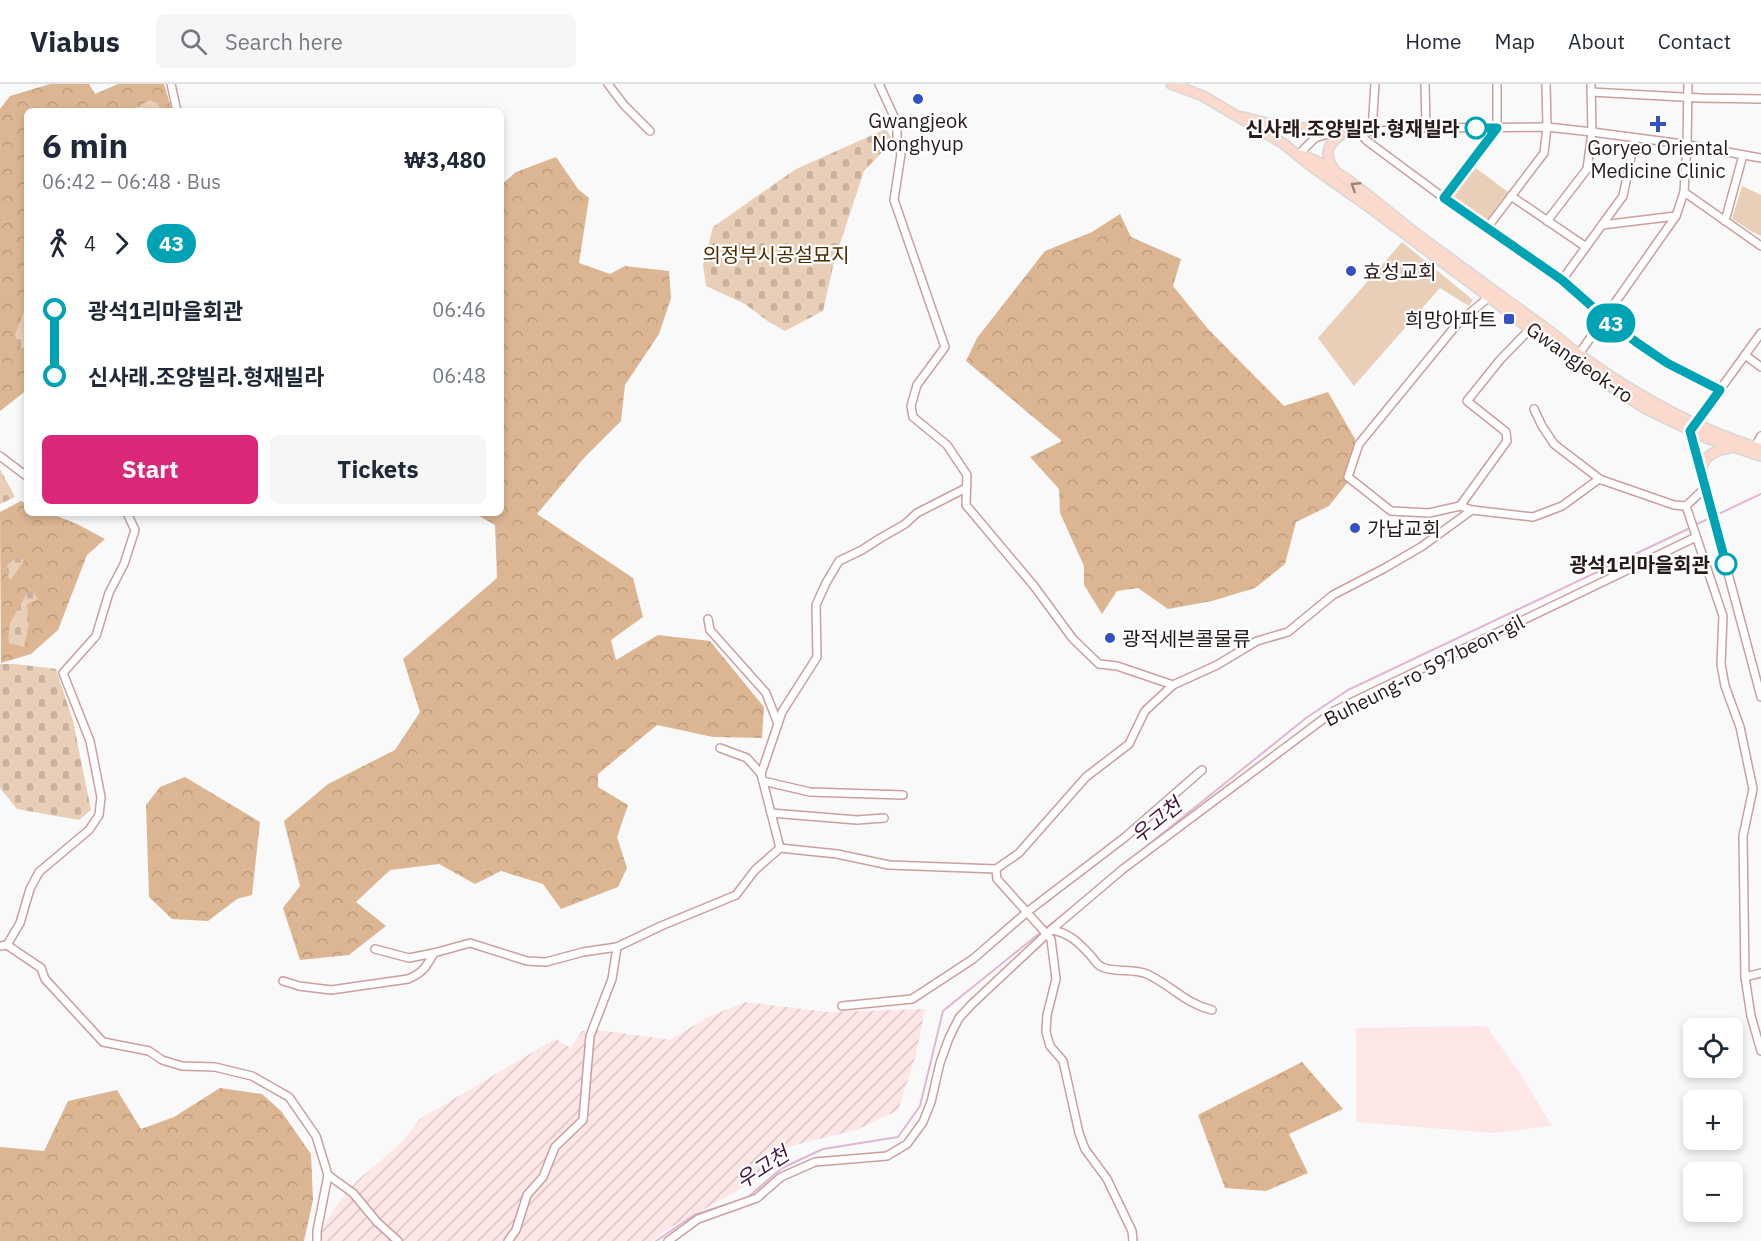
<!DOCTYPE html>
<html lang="en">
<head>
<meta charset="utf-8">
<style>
  body { margin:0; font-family:"IBM Plex Sans","Noto Sans KR",sans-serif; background:#f6f6f7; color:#1f2937; height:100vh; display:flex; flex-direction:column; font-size:22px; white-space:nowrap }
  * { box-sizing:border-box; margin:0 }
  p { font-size:20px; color:#747a83 }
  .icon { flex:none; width:33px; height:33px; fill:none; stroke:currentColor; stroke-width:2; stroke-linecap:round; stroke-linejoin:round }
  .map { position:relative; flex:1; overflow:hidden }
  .sheet { position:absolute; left:24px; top:24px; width:480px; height:408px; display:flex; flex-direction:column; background:#fff; border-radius:9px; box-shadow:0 3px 9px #0003 }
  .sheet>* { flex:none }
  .badge { padding:0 12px; border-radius:20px; font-size:21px; line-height:39px }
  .buttons { position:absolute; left:1683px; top:934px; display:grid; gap:12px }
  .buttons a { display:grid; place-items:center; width:60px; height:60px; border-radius:9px; background:#fff; box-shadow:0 3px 9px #0003; font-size:30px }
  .map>.badge { position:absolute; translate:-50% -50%; box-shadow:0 0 0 3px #fff }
  .legs { display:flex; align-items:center; gap:9px; height:66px; padding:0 18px; font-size:20px }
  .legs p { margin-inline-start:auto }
  .head { display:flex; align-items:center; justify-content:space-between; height:102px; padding:0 18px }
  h1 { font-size:33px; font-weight:700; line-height:45px }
  .button { display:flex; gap:12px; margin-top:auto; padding:12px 18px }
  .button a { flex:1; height:69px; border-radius:9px; background:#db2777; color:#fff; font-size:24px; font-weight:700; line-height:69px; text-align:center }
  .button a+a { background:#f6f6f7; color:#1f2937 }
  ul { padding:0 18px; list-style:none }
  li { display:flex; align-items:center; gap:21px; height:66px; font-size:22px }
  li i { display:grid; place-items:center; width:9px; height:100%; margin:0 8px; background:currentColor }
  li i::after { content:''; width:15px; height:15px; margin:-8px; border:4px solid; border-radius:50%; background:#fff }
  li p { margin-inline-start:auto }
  li:first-child i { background:linear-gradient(#0000 50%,currentColor 0) }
  li:last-child i { background:linear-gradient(currentColor 50%,#0000 0) }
  header { display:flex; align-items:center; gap:36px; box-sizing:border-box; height:84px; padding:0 30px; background:#fff; border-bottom:2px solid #e0e1e3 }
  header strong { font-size:28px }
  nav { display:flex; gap:33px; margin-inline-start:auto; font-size:21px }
  .search { width:420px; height:54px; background:#f6f6f7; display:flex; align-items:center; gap:15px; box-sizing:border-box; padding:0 21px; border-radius:9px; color:#747a83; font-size:22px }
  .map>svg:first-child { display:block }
</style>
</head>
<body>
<header>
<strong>Viabus</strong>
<div class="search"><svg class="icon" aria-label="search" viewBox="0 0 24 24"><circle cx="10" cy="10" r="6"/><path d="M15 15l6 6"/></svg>Search here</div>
<nav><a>Home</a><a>Map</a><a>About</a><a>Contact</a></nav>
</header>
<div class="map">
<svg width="1761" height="1157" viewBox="0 0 1761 1157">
  <defs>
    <pattern id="industrial-furrows" width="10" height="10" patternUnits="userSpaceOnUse" patternTransform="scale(1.5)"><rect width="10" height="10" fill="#fce6e6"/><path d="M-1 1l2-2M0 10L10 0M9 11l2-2" fill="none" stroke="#d8c5c5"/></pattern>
    <pattern id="forest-crowns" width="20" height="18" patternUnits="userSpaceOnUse" patternTransform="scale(1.5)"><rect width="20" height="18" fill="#dcb693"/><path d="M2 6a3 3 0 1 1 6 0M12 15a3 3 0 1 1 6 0" fill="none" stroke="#bd9c7e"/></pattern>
    <pattern id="cemetery-stones" width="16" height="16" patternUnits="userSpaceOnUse" patternTransform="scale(1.5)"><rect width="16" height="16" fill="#e9cfb7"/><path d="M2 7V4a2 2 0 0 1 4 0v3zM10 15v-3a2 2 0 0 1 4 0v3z" fill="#c8b19d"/></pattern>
  </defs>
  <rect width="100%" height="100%" fill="#f9f9f9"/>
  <path fill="#fce6e6" d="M 1486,942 L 1520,989 L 1552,1042 L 1493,1049 L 1356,1038 L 1356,944 Z"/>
  <path fill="url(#industrial-furrows)" d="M 745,918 L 827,928 L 925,925 L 916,971 L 898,1026 L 856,1046 L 790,1062 L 734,1109 L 671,1143 L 652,1157 L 320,1157 L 323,1143 L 336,1122 L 357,1097 L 400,1060 L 420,1035 L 555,955 L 571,964 L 582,947 L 606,947 L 670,956 L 708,933 Z"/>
  <g fill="url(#forest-crowns)">
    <path d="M 50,0 L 89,0 L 95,10 L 118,0 L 164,0 L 172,27 L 27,27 L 27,306 L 0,327 L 0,25 L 10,12 Z"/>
    <path d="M 556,73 L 578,105 L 589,114 L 579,179 L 610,190 L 625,182 L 669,187 L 671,214 L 659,250 L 625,301 L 621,337 L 584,374 L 537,430 L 633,494 L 643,533 L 611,556 L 616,576 L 658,551 L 710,557 L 764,623 L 762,654 L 713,653 L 657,641 L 598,690 L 598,703 L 628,721 L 617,753 L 627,784 L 618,803 L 561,825 L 543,800 L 501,787 L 475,800 L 439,780 L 390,786 L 356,818 L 386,842 L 349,871 L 300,876 L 283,824 L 300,802 L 284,737 L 328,700 L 395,666 L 420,628 L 403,575 L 497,494 L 495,441 L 474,429 L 501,429 L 501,101 L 516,88 Z"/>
    <path d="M 1120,130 L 1131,153 L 1181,175 L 1173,202 L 1208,245 L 1284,322 L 1328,308 L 1355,355 L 1348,398 L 1329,422 L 1296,438 L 1285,480 L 1255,504 L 1212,517 L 1168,525 L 1138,504 L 1117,507 L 1102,530 L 1084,501 L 1084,482 L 1060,429 L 1059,405 L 1030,373 L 1062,357 L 966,277 L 977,254 L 1045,167 L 1092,148 Z"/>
    <path d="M 21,417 L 27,420 L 27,429 L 49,429 L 77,440 L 105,455 L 87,471 L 58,546 L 31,570 L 1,579 L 0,428 Z"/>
    <path d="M 185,693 L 260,738 L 252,811 L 237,815 L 208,837 L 172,835 L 149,813 L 146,721 L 160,703 Z"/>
    <path d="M 1302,978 L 1343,1025 L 1289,1050 L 1308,1089 L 1266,1107 L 1225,1104 L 1198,1031 Z"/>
    <path d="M 220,1004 L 262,1010 L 281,1027 L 311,1070 L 313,1116 L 304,1157 L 0,1157 L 0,1063 L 44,1067 L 68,1017 L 117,1006 L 141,1045 L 174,1033 Z"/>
  </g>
  <g fill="url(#cemetery-stones)">
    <path d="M 150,16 L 157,19 L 162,27 L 130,27 Z"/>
    <path d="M 886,45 L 893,57 L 864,87 L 834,178 L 823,227 L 785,247 L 769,238 L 745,220 L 706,202 L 703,181 L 713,143 L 796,85 Z"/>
    <path d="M 24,227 L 27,227 L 27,265 L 20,263 L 15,251 Z"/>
    <path d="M 0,385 L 15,413 L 0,420 Z"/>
    <path d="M 17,473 L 24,476 L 11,496 L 8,493 L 7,481 Z"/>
    <path d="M 31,506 L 38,515 L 27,520 L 29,540 L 24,563 L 8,559 L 10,539 L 27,509 Z"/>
    <path d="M 0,580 L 15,580 L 56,585 L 73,637 L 91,726 L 79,736 L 17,725 L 0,704 Z"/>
  </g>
  <g fill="#e9cfb7">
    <path d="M 1473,82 L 1508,108 L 1486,137 L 1477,133 L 1450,113 Z"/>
    <path d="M 1742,102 L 1761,111 L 1761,152 L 1751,147 L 1732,135 Z"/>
    <path d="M 1402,158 L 1473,216 L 1469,222 L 1440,204 L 1354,302 L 1318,254 Z"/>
  </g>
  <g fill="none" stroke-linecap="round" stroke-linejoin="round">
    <g stroke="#e0b6d5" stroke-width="2">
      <path d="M 1695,441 L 1761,410"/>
      <path d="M 1142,766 L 1306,634 L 1348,606 L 1690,444"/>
      <path d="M 656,1157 L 694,1131 L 747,1114 L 782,1084 L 823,1065 L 898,1053 L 920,1022 L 943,927 L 1087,811"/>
    </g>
    <g stroke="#c9a09f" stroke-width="10">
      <g id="minor">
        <path d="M 171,0 L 177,27"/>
        <path d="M 608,0 L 624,21 L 650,47"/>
        <path d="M 879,0 L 897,39 L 897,55 L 901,70 L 894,116 L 945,263 L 917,301 L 911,322 L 913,333 L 947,361 L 967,391 L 966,421 L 1034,502 L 1073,555 L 1099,580 L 1117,582 L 1173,601"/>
        <path d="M 1425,0 L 1426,44"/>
        <path d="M 1591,8 L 1700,14 L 1761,15"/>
        <path d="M 1372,46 L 1375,0"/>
        <path d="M 1358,47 L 1367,57 L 1444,114 L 1562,196 L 1604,233 L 1636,258 L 1667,279 L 1720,306"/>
        <path d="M 1298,71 L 1315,54 L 1328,50 L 1426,44 L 1547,43 L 1592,48 L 1683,60 L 1761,74"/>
        <path d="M 1684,108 L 1761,162"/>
        <path d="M 1511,112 L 1586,163"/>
        <path d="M 1444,114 L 1497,44 L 1497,0"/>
        <path d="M 1547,137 L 1587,85 L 1592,48 L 1591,0"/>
        <path d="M 1725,137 L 1743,71"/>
        <path d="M 1602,141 L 1676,132"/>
        <path d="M 1487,144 L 1544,69 L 1547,43 L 1546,0"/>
        <path d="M 1562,196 L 1623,112 L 1635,54"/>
        <path d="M 1761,249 L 1690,347 L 1761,613"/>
        <path d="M 1579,270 L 1676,132 L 1684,108 L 1687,61 L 1688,0"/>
        <path d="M 1745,271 L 1761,283"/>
        <path d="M 1534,325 L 1542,342 L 1554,360 L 1601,396"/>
        <path d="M 1755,363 L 1761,352"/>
        <path d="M 0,372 L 25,391 L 27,391"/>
        <path d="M 966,404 L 917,429 L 905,440 L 879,455 L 862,466 L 839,477 L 826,499 L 816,521 L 817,573 L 782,628 L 761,690 L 780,764 L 837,770 L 889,781 L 996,785 L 1019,769 L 1086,693 L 1129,660 L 1145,627 L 1173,601 L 1217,581 L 1257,557 L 1288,548 L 1333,511 L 1383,485 L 1421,463 L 1472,426 L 1533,433 L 1562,422 L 1599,395 L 1674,421 L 1686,422 L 1706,403"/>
        <path d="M 1460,422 L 1507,357 L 1506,348 L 1467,317 L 1500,276 L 1530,245"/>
        <path d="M 1686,422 L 1723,532 L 1721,580 L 1725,602 L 1740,643 L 1753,705 L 1743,752 L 1745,893 L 1751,932 L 1761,967"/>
        <path d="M 1472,426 L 1460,422 L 1429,429 L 1391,427 L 1348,393 L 1359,360 L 1458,239 L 1489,213"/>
        <path d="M 708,535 L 710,546 L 766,609 L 778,640"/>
        <path d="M 720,664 L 747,674 L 761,690"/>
        <path d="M 763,697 L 810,708 L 903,711"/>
        <path d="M 771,729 L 857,736 L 884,734"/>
        <path d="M 996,785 L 997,795 L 1051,855 L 1056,895 L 1047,931 L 1046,948 L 1050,962 L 1063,977 L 1079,1049 L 1085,1065 L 1107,1095 L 1132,1147 L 1133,1157"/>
        <path d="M 1051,846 C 1069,848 1080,860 1092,873 C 1095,877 1097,881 1102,883 C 1115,889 1133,884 1147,890 C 1171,901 1184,919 1212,926"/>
        <path d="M 7,861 L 20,839 L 30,805 L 39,788 L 89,746 L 99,731 L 101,713 L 90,657 L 63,589 L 96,552 L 109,509 L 124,480 L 135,446 L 127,429"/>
        <path d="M 0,862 L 7,861 L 41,884 L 45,895 L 103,958 L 149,967 L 162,976 L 182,982 L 215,983 L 252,992 L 289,1013 L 316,1052 L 328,1091 L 317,1147 L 317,1157"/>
        <path d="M 375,865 L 409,874 L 434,869"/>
        <path d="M 1745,893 L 1761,889"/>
        <path d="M 283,897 L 299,902 L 331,906 L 408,895 C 423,889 426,883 434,869 L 470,859 L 527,877 L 546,878 L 583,868 L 617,863 L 661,842 L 736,811 L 755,786 L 780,764"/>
        <path d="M 842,922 L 912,915 L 973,875 L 1027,828 L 1124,754 L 1202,686"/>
        <path d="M 328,1091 L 353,1109 L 377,1138 L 398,1157"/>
        <path d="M 508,1157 L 516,1146 L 527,1111 L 543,1093 L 555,1063 L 583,1036 L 590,952 L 612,895 L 617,863"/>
        <path d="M 668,1157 L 698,1135 L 757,1114 L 781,1093 L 815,1078 L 887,1072 L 907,1060 L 923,1038 L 931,1018 L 940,979 L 949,954 L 959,934 L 972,920 L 1051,846 L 1123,785 L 1334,627 L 1696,453"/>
      </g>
    </g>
    <g stroke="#d9d6d6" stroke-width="12">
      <g id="major">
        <path d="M 1171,0 L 1203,12 L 1284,60 L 1311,82 L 1369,123 L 1489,213 L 1530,245 L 1542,252 L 1602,297 L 1646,325 L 1709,355 L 1761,372"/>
        <path d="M 1243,33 C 1259,37 1275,42 1291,44 C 1309,45 1326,40 1344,49"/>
        <path d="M 1301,71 C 1344,85 1380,123 1417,150 C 1461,183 1507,216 1552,249 C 1562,256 1570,264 1580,271 C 1635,311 1696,345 1761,365"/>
        <path d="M 1334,86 C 1323,68 1327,60 1344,49"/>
        <path d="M 1701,386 C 1704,371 1716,366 1730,364"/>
      </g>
    </g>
    <use href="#minor" stroke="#fff" stroke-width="7"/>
    <use href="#major" stroke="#fbdacd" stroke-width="9"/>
  </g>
  <defs><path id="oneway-chevron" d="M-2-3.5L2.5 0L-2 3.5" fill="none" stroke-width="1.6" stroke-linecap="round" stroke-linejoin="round" transform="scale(1.5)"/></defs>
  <use stroke="#9d847d" href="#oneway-chevron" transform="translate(1355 102) rotate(-147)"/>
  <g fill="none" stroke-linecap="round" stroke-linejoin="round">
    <g stroke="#fff" stroke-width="14">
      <path id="line-1" d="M 1476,44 L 1497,44 L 1444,114 L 1562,196 L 1604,233 L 1636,258 L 1667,279 L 1720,306 L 1690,347 L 1726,480"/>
    </g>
    <use href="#line-1" stroke="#00a3b4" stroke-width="9"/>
  </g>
  <g fill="#3450c1" stroke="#fff" stroke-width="2">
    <circle cx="918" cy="15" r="6"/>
    <path d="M1655 31h6v6h6v6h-6v6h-6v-6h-6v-6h6z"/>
    <circle cx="1351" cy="187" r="6"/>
    <rect x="1503" y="229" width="12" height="12" rx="3"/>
    <circle cx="1355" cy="444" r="6"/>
    <circle cx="1110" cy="554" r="6"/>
  </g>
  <g fill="#fff" stroke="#00a3b4" stroke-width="3">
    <circle cx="1476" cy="44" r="10"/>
    <circle cx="1726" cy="480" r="10"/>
  </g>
  <g text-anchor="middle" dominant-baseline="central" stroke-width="4.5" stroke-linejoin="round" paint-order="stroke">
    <g font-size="20" fill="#2a1b1b" stroke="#fff" text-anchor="start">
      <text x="918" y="36" text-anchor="middle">Gwangjeok<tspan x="918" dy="23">Nonghyup</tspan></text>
      <text x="1658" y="63" text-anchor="middle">Goryeo Oriental<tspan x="1658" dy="23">Medicine Clinic</tspan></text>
      <text x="1363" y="187">효성교회</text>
      <text x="1497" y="235" text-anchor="end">희망아파트</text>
      <text x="1367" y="444">가납교회</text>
      <text x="1122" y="554">광적세븐콜물류</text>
    </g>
    <g font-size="20" font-weight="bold" fill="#2a1b1b" stroke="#fff" text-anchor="end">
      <text x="1460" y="44">신사래.조양빌라.형재빌라</text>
      <text x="1710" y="480">광석1리마을회관</text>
    </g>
    <g font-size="20" fill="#502c00" stroke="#fff">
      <text x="776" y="170">의정부시공설묘지</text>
    </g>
    <g font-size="20" fill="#2a1b1b" stroke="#fff">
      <text transform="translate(1580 278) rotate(35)">Gwangjeok-ro</text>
      <text transform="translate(1424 586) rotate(-27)">Buheung-ro 597beon-gil</text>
    </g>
    <g font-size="21" font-style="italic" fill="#47153e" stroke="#fff">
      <text transform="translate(1156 736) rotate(-39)">우고천</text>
      <text transform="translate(762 1083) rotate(-33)">우고천</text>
    </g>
  </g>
</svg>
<div class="buttons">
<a><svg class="icon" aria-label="locate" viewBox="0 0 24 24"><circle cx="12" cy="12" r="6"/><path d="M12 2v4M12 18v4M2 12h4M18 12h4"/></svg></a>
<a>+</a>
<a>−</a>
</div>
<b class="badge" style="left:1611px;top:239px;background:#00a3b4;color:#fff">43</b>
<section class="sheet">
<div class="head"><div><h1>6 min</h1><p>06:42 – 06:48 · Bus</p></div><b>₩3,480</b></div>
<div class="legs"><svg class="icon" aria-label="walk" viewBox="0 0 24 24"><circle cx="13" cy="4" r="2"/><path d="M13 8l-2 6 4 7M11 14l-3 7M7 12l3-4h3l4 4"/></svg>4<svg class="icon" aria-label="forward" viewBox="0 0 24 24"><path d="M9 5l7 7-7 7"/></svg><b class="badge" style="background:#00a3b4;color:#fff">43</b></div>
<ul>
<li><i style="color:#00a3b4"></i><b>광석1리마을회관</b><p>06:46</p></li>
<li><i style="color:#00a3b4"></i><b>신사래.조양빌라.형재빌라</b><p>06:48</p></li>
</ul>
<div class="button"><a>Start</a><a>Tickets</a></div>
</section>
</div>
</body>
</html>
